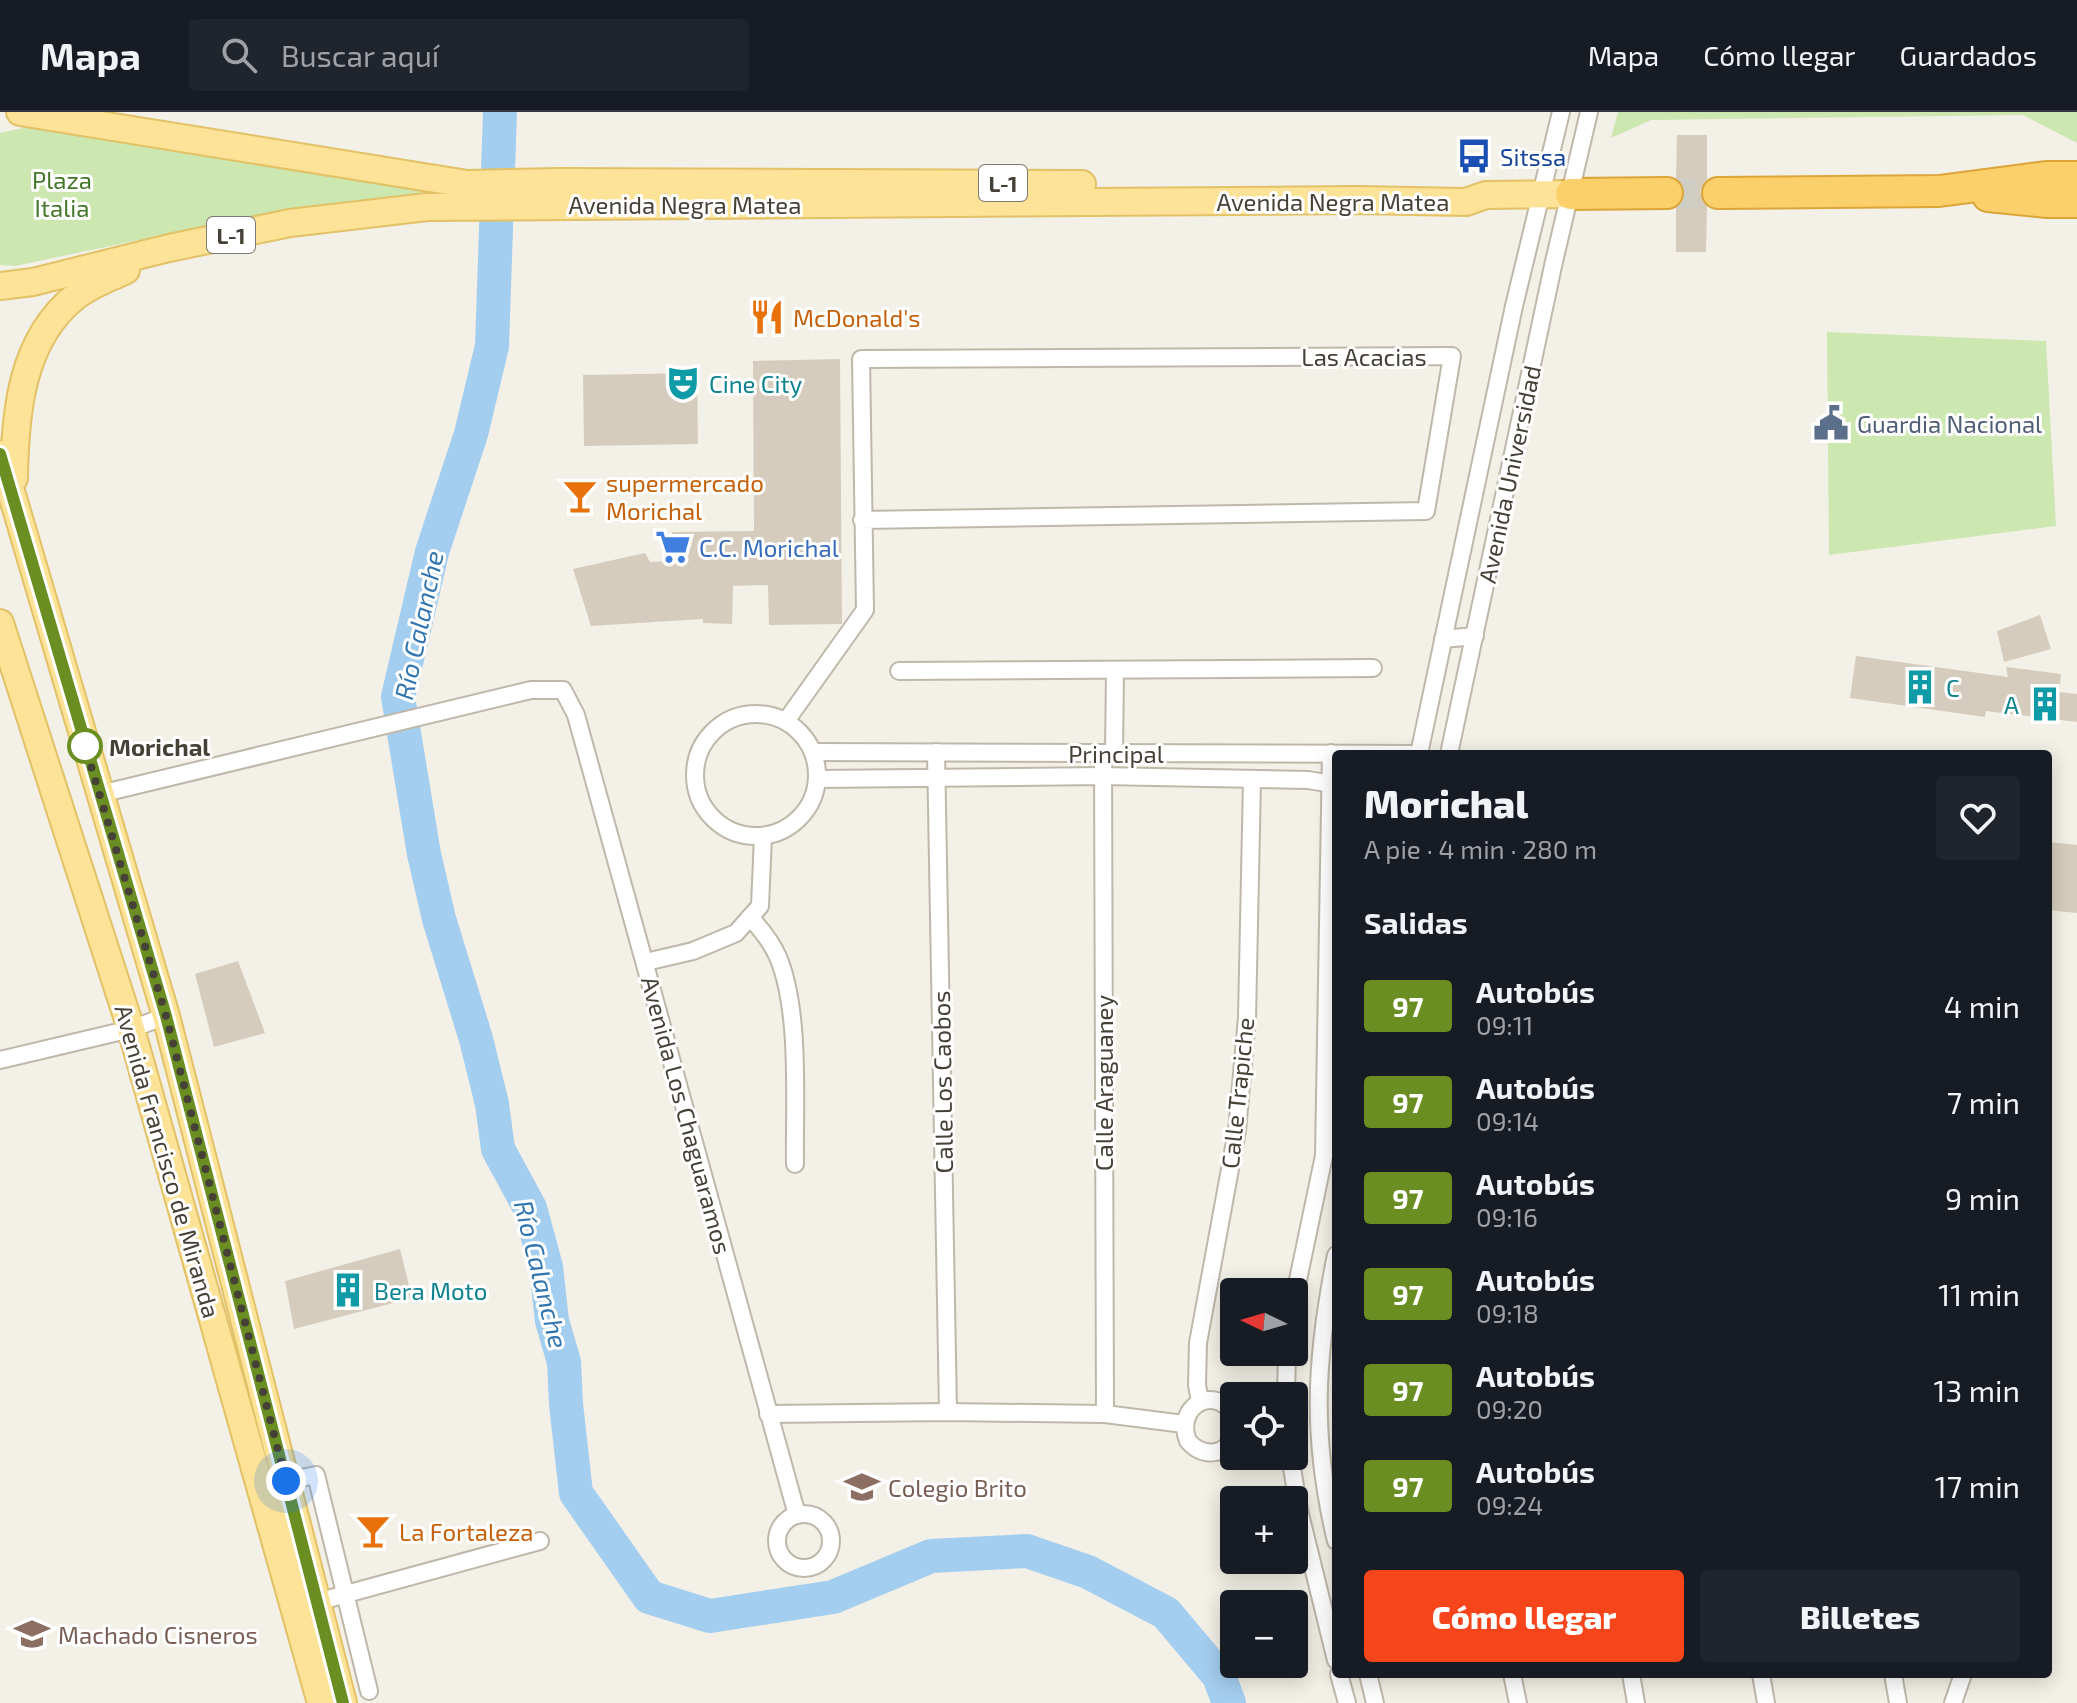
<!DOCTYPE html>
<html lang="es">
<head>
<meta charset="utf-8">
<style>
  body { margin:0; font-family:"Exo 2",sans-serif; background:#20242c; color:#f1f3f6; height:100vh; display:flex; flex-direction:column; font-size:30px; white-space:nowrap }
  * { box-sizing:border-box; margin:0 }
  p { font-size:26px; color:#9ea1a6 }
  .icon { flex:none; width:44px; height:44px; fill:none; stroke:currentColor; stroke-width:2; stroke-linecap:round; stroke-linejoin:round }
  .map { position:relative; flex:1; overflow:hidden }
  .panel { position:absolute; left:1332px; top:638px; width:720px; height:928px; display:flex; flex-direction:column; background:#171b24; border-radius:8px; box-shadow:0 4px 20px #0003 }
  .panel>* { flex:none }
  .badge { padding:0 16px; border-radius:6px; font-size:28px; line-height:52px }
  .needle { width:52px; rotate:275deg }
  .controls { position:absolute; left:1220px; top:1166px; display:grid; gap:16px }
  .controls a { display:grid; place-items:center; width:88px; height:88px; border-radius:8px; background:#171b24; box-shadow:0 4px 20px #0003; font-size:40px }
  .you { position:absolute; width:40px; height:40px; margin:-20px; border:6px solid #fff; border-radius:50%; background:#1a73e8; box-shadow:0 0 0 12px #1a73e833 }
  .map>.badge { position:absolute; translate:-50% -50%; box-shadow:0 0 0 4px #fff }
  h2 { padding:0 32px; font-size:30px; line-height:72px }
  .round { display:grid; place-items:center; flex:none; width:84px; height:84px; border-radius:8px; background:#20242c }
  .head { display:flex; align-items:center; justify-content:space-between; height:136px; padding:0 32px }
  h1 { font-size:38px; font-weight:800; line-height:60px }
  .cta { display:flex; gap:16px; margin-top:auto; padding:16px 32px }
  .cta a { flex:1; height:92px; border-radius:8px; background:#f6441b; color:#fff; font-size:32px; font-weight:800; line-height:92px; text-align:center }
  .cta a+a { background:#20242c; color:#f1f3f6 }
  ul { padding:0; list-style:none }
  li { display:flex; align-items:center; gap:24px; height:96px; padding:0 32px }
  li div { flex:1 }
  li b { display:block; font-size:30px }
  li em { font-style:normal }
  li .badge { min-width:88px; font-weight:700; text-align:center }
  header { display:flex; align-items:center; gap:48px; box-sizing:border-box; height:112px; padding:0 40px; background:#171b24; border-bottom:2px solid #363941 }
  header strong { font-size:38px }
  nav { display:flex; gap:44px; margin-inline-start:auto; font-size:28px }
  .search { width:560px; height:72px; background:#20242c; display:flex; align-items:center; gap:20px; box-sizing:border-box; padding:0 28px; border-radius:8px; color:#9ea1a6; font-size:30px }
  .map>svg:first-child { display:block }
</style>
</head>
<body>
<header>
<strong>Mapa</strong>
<div class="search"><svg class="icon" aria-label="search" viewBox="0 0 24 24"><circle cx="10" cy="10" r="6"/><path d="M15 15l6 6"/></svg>Buscar aquí</div>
<nav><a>Mapa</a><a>Cómo llegar</a><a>Guardados</a></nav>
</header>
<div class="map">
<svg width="2077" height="1591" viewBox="0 0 2077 1591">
  <rect width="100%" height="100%" fill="#f3f0e7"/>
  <g fill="#cce7b0">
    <path d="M 1618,0 L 2077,0 L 2077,31 L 2023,3 L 1651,8 L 1611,26 Z"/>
    <path d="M 32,14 L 438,79 L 417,92 L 263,102 L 15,154 L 0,153 L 0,21 Z"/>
    <path d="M 1827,220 L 2046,229 L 2056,414 L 1829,443 Z"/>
  </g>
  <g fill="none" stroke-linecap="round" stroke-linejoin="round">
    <path stroke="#a4ceef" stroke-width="34" d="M 500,0 L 492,234 L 471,322 L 432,440 L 398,585 L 424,742 L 439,807 L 476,927 L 492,992 L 498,1037 L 530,1096 L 546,1155 L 552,1209 L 564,1250 L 566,1292 L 576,1381 L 649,1485 L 710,1504 L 833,1485 L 931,1444 L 1027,1439 L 1088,1460 L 1166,1501 L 1219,1564 L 1229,1591"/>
  </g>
  <g fill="#d5ccbd">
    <path d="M 1677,23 L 1707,23 L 1707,67 L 1700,80 L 1707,94 L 1706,140 L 1676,140 L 1676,96 L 1682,90 L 1685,82 L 1683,73 L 1676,66 Z"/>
    <path d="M 840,247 L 842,512 L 769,513 L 768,473 L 733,474 L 732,512 L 703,511 L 703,507 L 591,514 L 573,457 L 645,441 L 650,450 L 673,449 L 672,420 L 754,419 L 753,249 Z"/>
    <path d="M 697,261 L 698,332 L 584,334 L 583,263 Z"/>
    <path d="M 2040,503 L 2051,537 L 2004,550 L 1997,519 Z"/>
    <path d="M 1856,544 L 2008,565 L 2006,555 L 2061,562 L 2059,580 L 2077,582 L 2077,610 L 1986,599 L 1985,605 L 1850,586 Z"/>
    <path d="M 2048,730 L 2077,733 L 2077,801 L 2048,798 Z"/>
    <path d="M 238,849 L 265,921 L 214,935 L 195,862 Z"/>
    <path d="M 400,1137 L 412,1186 L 294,1217 L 285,1169 Z"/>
  </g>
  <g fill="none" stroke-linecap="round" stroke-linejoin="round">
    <path stroke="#d0cdc4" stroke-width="30" stroke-dasharray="30 15" stroke-linecap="butt" d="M 1667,81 L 1718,81"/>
    <g stroke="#bfb8aa" stroke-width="20">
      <g id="minor">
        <path d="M 1443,527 L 1475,524"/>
        <path d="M 899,559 L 1373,556"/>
        <circle cx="756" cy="663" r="61"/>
        <path d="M 786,609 L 865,498 L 861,247 L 1452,244 L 1426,399 L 862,408"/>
        <path d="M 813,640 L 1419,642"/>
        <path d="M 936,640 L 948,1300"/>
        <path d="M 1103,641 L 1105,1302"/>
        <path d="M 1114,641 L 1115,558"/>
        <path d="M 1419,642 L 1514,194 L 1561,0"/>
        <path d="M 1449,642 L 1553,154 L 1589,0"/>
        <path d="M 817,667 L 1102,664 L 1308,668 L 1332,672"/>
        <path d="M 100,682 L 531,578 L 563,578 L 576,603 L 797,1403"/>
        <path d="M 750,805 C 761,817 771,829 778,845 C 801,900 794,992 795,1052"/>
        <path d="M 646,850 L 693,839 L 736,821 L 760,794 L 763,724"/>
        <path d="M 0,948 L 131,917 L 166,904"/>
        <path d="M 1324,1044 L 1331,641"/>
        <path d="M 1336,1143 C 1315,1247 1311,1325 1336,1429"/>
        <path d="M 1294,1187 L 1326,1034"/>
        <path d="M 1286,1284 L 1287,1240"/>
        <path d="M 1200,1290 L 1197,1273 L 1198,1231 L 1237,1019 L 1247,905 L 1252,669"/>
        <path d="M 768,1302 L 948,1300 L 1105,1302 L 1184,1312"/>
        <path d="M 1234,1304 C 1216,1271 1174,1294 1188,1329 C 1202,1345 1223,1345 1234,1325"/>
        <path d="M 1290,1344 L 1299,1398 L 1336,1548"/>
        <path d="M 286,1369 L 316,1363 L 369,1579"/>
        <circle cx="804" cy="1429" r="27"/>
        <path d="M 317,1490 L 540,1429"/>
        <path d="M 1339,1562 L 1347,1591"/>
        <path d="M 1368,1562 L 1375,1591"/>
        <path d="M 1512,1562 L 1518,1591"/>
        <path d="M 1631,1562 L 1636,1591"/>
        <path d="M 1761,1562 L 1766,1591"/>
        <path d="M 1893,1562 L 1898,1591"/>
        <path d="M 1953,1591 L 1963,1562"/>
      </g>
    </g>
    <g stroke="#e2c167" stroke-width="30">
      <g id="primary">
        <path d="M 20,0 L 467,72 L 560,70 L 1082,72"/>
        <path d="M 0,174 L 33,170 L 169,136 L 290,111 L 427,95 L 1357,88 L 1466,90 L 1486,83 L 1571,82"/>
        <path d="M 0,342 L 166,904 L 343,1591"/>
        <path d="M 14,366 C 15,301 21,227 76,184 C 90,173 110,166 126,158"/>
        <path d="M 0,511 L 131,917 L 321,1591"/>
      </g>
    </g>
    <g stroke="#dba53a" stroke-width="34">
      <g id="motorway">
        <path d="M 1718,81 L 1939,79 L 2046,65 L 2077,65"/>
        <path d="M 1571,82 L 1667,81"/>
        <path d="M 1988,84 L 2047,90 L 2077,90"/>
      </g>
    </g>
    <use href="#minor" stroke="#fff" stroke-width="16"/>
    <use href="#primary" stroke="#fce397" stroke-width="26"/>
    <use href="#motorway" stroke="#fbd06a" stroke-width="30"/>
  </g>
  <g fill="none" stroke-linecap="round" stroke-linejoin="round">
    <g stroke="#fff" stroke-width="18">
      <path id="line" d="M 0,342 L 166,904 L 343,1591"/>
    </g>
    <use href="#line" stroke="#6b8e23" stroke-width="12"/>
    <path stroke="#464136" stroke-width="8" stroke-dasharray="0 14.4" d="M 85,634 L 82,624 L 166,904 L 286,1369"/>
  </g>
  <defs>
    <g id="bus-bare" transform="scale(2.76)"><path d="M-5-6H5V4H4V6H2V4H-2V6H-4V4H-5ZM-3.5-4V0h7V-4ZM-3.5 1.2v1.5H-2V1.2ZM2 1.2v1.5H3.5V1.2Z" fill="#1a4fb4" stroke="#fff" stroke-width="2.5" paint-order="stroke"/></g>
    <g id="restaurant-bare" transform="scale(2.76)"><path d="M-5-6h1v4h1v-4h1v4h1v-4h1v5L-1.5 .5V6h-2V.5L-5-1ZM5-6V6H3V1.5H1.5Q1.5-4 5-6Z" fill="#e8710a" stroke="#fff" stroke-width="2.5" paint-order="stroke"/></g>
    <g id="theatre-bare" transform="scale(2.76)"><path d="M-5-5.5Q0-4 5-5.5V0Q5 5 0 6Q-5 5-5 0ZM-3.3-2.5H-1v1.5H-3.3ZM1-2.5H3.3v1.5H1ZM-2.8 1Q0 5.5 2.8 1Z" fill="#0f9aa8" stroke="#fff" stroke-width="2.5" paint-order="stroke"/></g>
    <g id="civic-bare" transform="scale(2.76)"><path d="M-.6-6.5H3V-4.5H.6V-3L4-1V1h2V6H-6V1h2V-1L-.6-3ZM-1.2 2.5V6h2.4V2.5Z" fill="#5c6f8a" stroke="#fff" stroke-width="2.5" paint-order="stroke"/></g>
    <g id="bar-bare" transform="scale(2.76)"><path d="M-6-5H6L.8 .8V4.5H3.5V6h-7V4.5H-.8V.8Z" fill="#e8710a" stroke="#fff" stroke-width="2.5" paint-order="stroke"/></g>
    <g id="supermarket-bare" transform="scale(2.76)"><path d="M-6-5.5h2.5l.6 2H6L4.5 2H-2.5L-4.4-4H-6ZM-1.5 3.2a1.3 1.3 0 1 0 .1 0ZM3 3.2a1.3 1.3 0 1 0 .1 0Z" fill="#3f7fe0" stroke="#fff" stroke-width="2.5" paint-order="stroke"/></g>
    <g id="building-bare" transform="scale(2.76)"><path d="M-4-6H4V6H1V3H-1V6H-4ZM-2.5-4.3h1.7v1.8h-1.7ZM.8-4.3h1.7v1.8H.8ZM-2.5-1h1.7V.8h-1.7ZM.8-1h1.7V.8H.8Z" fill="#0f9aa8" stroke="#fff" stroke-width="2.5" paint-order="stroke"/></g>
    <g id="school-bare" transform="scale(2.76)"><path d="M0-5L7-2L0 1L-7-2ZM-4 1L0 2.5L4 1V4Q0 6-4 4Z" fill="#8d6e63" stroke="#fff" stroke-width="2.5" paint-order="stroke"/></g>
  </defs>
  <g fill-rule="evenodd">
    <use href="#bus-bare" x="1474" y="44"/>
    <use href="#restaurant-bare" x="767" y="205"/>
    <use href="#theatre-bare" x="683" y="271"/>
    <use href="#civic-bare" x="1831" y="311"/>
    <use href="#bar-bare" x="580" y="384"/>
    <use href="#supermarket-bare" x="673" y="435"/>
    <use href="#building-bare" x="1920" y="575"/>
    <use href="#building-bare" x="2045" y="592"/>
    <use href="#building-bare" x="348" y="1178"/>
    <use href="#school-bare" x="862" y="1375"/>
    <use href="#bar-bare" x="373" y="1419"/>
    <use href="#school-bare" x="32" y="1522"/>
  </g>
  <circle fill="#fff" stroke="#6b8e23" stroke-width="4" cx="85" cy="634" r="16"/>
  <g text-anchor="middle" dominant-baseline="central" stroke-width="6" stroke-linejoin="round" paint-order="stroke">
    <g fill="#fff" stroke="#7e7a72" stroke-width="2">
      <rect x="979" y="53" width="48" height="36" rx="6"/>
      <rect x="207" y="105" width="48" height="36" rx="6"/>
    </g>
    <g font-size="22" font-weight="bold" fill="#464136">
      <text x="1003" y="71">L-1</text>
      <text x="231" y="123">L-1</text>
    </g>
    <g font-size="24" fill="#164399" stroke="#fff" text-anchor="start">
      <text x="1500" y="44">Sitssa</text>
    </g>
    <g font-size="24" fill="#44772a" stroke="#fff">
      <text x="62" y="67">Plaza<tspan x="62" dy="28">Italia</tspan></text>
    </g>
    <g font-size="24" fill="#464136" stroke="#fff">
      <text x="1333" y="89">Avenida Negra Matea</text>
      <text x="685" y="92">Avenida Negra Matea</text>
      <text x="1364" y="244">Las Acacias</text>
      <text transform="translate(1509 362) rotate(-78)">Avenida Universidad</text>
      <text x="1116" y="641">Principal</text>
      <text transform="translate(942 970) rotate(-91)">Calle Los Caobos</text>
      <text transform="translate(1103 971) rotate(-90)">Calle Araguaney</text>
      <text transform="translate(1237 981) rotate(-84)">Calle Trapiche</text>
      <text transform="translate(687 1003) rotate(75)">Avenida Los Chaguaramos</text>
      <text transform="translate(168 1049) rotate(74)">Avenida Francisco de Miranda</text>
    </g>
    <g font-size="24" fill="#c56008" stroke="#fff" text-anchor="start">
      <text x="793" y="205">McDonald's</text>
      <text x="606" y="370">supermercado<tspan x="606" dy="28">Morichal</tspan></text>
      <text x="399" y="1419">La Fortaleza</text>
    </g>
    <g font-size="24" fill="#0d838f" stroke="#fff" text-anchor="start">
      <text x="709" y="271">Cine City</text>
      <text x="1946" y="575">C</text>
      <text x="2019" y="592" text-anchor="end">A</text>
      <text x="374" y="1178">Bera Moto</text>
    </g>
    <g font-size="24" fill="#4e5e75" stroke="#fff" text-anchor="start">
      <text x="1857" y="311">Guardia Nacional</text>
    </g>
    <g font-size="24" fill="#366cbe" stroke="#fff" text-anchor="start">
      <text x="699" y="435">C.C. Morichal</text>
    </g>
    <g font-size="24" font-weight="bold" fill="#464136" stroke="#fff" text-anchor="start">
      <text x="109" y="634">Morichal</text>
    </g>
    <g font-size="24" fill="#785e54" stroke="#fff" text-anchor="start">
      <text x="888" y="1375">Colegio Brito</text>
      <text x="58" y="1522">Machado Cisneros</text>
    </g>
    <g font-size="26" font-style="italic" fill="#3176b1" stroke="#fff">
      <text transform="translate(418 513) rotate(-78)">Río Calanche</text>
      <text transform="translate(542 1162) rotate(76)">Río Calanche</text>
    </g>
  </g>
</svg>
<div class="controls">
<a><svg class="needle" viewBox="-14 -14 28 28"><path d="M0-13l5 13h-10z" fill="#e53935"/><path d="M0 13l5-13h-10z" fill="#9ea1a6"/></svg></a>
<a><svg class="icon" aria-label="locate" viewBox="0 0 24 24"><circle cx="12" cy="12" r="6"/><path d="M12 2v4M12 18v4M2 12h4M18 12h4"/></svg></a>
<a>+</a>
<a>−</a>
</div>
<div class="you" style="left:286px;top:1369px"></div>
<section class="panel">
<div class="head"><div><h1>Morichal</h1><p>A pie · 4 min · 280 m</p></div><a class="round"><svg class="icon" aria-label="heart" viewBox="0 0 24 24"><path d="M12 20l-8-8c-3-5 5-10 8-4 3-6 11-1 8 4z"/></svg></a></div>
<h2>Salidas</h2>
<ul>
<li><span class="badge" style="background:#6b8e23;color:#fff">97</span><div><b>Autobús</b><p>09:11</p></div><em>4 min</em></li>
<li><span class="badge" style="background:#6b8e23;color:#fff">97</span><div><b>Autobús</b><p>09:14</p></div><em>7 min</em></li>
<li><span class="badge" style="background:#6b8e23;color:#fff">97</span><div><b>Autobús</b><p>09:16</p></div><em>9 min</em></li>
<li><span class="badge" style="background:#6b8e23;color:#fff">97</span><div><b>Autobús</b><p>09:18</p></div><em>11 min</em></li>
<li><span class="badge" style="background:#6b8e23;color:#fff">97</span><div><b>Autobús</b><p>09:20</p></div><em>13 min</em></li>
<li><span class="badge" style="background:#6b8e23;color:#fff">97</span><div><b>Autobús</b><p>09:24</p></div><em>17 min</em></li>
</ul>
<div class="cta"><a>Cómo llegar</a><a>Billetes</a></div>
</section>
</div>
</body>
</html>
